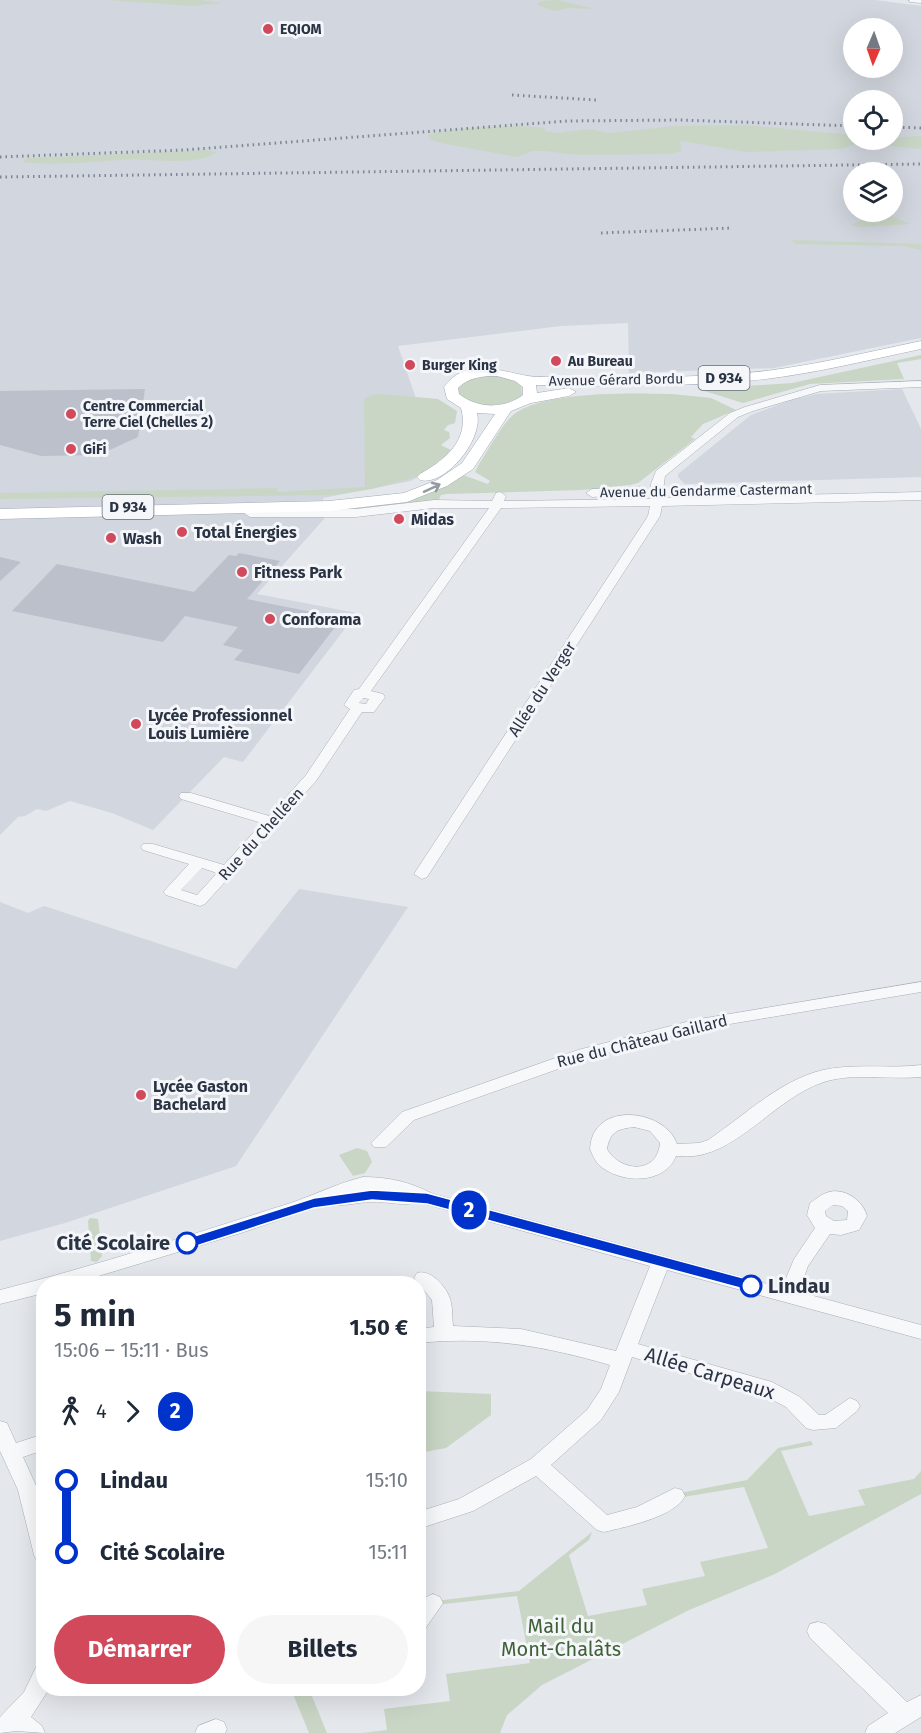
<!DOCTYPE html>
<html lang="fr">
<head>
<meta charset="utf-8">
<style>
  body { margin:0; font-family:"Fira Sans",sans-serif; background:#f6f6f7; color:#1f2937; height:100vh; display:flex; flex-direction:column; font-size:22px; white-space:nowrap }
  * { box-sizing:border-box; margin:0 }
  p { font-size:20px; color:#747a83 }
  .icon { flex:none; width:33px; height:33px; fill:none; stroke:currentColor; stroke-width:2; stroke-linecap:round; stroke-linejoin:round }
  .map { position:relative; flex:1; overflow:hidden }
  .side { position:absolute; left:36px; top:1276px; width:390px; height:420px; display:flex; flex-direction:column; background:#fff; border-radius:24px; box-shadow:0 6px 24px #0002 }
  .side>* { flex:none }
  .badge { padding:0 12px; border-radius:20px; font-size:21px; line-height:39px }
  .needle { width:39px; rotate:182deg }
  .controls { position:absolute; left:843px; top:18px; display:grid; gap:12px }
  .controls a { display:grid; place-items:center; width:60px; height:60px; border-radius:50%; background:#fff; box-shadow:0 6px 24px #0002; font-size:30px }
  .map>.badge { position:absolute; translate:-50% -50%; box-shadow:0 0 0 3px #fff }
  .legs { display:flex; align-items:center; gap:9px; height:66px; padding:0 18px; font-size:20px }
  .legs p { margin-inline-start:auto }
  .overview { display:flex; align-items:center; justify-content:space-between; height:102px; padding:0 18px }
  h1 { font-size:33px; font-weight:700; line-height:45px }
  .cta { display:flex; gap:12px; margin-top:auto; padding:12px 18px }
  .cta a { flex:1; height:69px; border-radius:36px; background:#d1495b; color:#fff; font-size:24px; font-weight:700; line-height:69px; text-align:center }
  .cta a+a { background:#f6f6f7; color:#1f2937 }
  ul { padding:0 18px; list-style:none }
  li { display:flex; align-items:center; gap:21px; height:72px; font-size:22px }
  li i { display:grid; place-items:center; width:9px; height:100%; margin:0 8px; background:currentColor }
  li i::after { content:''; width:15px; height:15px; margin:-8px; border:4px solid; border-radius:50%; background:#fff }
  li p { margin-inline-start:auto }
  li:first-child i { background:linear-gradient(#0000 50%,currentColor 0) }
  li:last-child i { background:linear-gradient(currentColor 50%,#0000 0) }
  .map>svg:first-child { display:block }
</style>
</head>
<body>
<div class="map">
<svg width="921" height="1733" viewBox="0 0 921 1733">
  <rect width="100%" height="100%" fill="#e4e7ec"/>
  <g fill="#d2d6de" fill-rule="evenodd">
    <path d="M 0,0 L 875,0 L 921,6 L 921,338 L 774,368 L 629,373 L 628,323 L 561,326 L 398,346 L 431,442 L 436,466 L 411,481 L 323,498 L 324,519 L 257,594 L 357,613 L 243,762 L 224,757 L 153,830 L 112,813 L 70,801 L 46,811 L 37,809 L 25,816 L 18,817 L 0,835 ZM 854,28 L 892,28 L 892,68 L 854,68 ZM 854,100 L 892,100 L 892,140 L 854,140 ZM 854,172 L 892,172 L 892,212 L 854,212 Z"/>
    <path d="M 902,389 L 921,429 L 921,477 L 685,484 L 678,477 L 678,474 L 751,415 L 791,400 L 817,394 Z"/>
    <path d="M 299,889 L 408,907 L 236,1166 L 65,1223 L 0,1241 L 0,902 L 28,913 L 44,906 L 236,969 Z"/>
  </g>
  <g fill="#c9d6c5">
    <path d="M 107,0 L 199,0 L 222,3 L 192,6 Z"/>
    <path d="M 558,0 L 591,8 L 591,9 L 569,8 L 555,11 L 537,5 L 541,1 Z"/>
    <path d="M 746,125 L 853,135 L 854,140 L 921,136 L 921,149 L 859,143 L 842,149 L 746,152 L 682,141 L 680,142 L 682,151 L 670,154 L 578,155 L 545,151 L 533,151 L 517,157 L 441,143 L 429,139 L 428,135 C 445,127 525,124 545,128 L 545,131 L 556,133 L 588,129 L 609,133 L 674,126 Z"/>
    <path d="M 206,150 L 217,152 C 196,168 144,157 120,160 C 97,162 44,166 23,162 L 26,158 Z"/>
    <path d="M 871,214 L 889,215 L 910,224 L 862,227 L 852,225 Z"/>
    <path d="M 791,240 L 921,244 L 921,250 L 904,246 L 796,244 Z"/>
    <path d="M 921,355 L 921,359 L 897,363 L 904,379 L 810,384 L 743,403 L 698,389 L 792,383 Z"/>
    <path d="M 496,375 L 514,380 L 521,385 L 522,395 C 505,412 476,406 458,395 L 458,385 L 476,376 Z"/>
    <path d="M 381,394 L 438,399 L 457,411 L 455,423 L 448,425 L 444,430 L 449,432 L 450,438 L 441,445 L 451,450 L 446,456 L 416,477 L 372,489 L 333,495 L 0,499 L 0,493 L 277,488 L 277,492 L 365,487 L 364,399 L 371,395 Z"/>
    <path d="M 672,394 L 711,398 L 736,410 L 703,424 L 691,437 L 695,439 L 638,483 L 630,485 L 582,490 L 447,494 L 441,495 L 438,502 L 369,510 L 355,509 L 398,502 L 463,475 L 488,484 L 490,481 L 475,472 L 479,464 C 489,449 498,431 510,418 C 535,390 635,393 672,394 Z"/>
    <path d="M 357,1148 L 367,1151 L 372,1162 L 365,1173 L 353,1176 L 339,1155 Z"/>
    <path d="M 90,1218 L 98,1219 L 102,1256 L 97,1262 L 91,1261 L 88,1221 Z"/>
    <path d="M 419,1391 L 491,1394 L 491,1415 L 446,1448 L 419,1453 Z"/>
    <path d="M 811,1441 L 813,1445 L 781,1451 L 809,1516 L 865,1505 L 858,1490 L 914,1479 L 921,1471 L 921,1494 L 775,1574 L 687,1611 L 542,1685 L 507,1715 L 500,1733 L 362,1733 L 387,1730 L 384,1709 L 450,1701 L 446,1674 L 530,1663 L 517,1596 L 435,1605 L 435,1601 L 519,1591 L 592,1532 L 589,1540 L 569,1555 L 588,1616 L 647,1605 L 642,1589 L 705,1576 L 700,1562 L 768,1548 L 744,1487 L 677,1498 L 675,1494 L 747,1480 L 778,1448 Z"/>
    <path d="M 291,1689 L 309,1689 L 327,1733 L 309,1733 Z"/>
  </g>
  <g fill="#bbc0ca">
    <path d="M 145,389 L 138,437 L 99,455 L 41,456 L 0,445 L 0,391 Z"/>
    <path d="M 239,553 L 280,561 L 247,599 L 342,618 L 299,674 L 234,660 L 243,650 L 223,645 L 238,627 L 185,616 L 163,642 L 12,611 L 57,564 L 194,592 L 229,555 L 236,556 Z"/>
    <path d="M 0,557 L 21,562 L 0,581 Z"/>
  </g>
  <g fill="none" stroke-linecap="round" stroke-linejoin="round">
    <g stroke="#a9aeb7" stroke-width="1">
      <g id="minor">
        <path d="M 909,0 L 921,0 L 921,3 L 910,2 Z"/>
        <path d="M 921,381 L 921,387 L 821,391 L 753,411 L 738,417 L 665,476 L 662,498 L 921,492 L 921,500 L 662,506 L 660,516 L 427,877 L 422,879 L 414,874 L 648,516 L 650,506 L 501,508 L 371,691 L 383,694 L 385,697 L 374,712 L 362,712 L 316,781 L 205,904 L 200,906 L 166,895 L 163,892 L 166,889 L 189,864 L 143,850 L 141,847 L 143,844 L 153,844 L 224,865 L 262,823 L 181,799 L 179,796 L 181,793 L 191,793 L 269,816 L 306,775 L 350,709 L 344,705 L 354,690 L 359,689 L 489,508 L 434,508 L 356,517 L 250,517 L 244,513 L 246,510 L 356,509 L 434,500 L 492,501 L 496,493 L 500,492 L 506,496 L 504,501 L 650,499 L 651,484 L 656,471 L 730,413 L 745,407 L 820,385 ZM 363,698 L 369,699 L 366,704 L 359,703 ZM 202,868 L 217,873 L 197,895 L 181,890 Z"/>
        <path d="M 640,487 L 646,491 L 644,494 L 592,497 L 586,493 L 592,489 Z"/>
        <path d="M 921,982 L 921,992 L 694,1030 L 589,1058 L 414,1120 L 386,1147 L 374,1147 L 371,1143 L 402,1112 L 578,1050 L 694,1020 Z"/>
        <path d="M 921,1065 L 921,1077 C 889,1080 851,1072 821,1083 C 779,1098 744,1144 704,1154 C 695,1157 685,1156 676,1156 C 665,1185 620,1184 599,1165 C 595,1161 592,1154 590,1149 C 591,1141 592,1134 598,1127 C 618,1104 668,1116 677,1144 L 699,1143 L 708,1140 C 744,1116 780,1080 823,1070 C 855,1063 889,1069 921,1065 ZM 634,1127 L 650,1131 L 660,1143 C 657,1176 619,1171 607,1149 C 610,1132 617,1129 634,1127 Z"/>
        <path d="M 363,1177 C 389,1177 410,1182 433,1194 L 782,1288 L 794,1259 L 815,1228 L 807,1215 L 810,1203 C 815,1200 820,1195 826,1193 C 843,1186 863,1200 867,1216 L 859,1230 L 841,1235 L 830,1234 L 808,1266 L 799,1292 L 921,1325 L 921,1339 L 667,1270 L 638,1344 L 772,1382 L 800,1397 L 819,1415 L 825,1415 L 850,1398 L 857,1401 L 860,1406 L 857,1411 L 836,1428 L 813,1430 L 806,1428 L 786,1407 L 759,1393 L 632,1357 L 619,1392 L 601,1420 L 551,1465 L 607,1515 L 637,1507 L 675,1488 L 682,1490 L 685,1496 C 675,1517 625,1527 604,1532 L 597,1530 L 536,1476 L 473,1511 L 418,1529 L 418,1512 L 459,1499 L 531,1459 L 587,1410 L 601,1389 L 610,1365 C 544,1346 488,1336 418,1343 L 418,1329 L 434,1327 L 432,1300 L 414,1278 L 417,1273 C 429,1269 444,1284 449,1296 C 453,1305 452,1317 453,1326 L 521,1329 L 616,1351 L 650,1266 L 418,1202 C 404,1207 386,1201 371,1202 C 357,1202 341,1208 328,1203 L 241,1233 L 72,1284 L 44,1284 L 44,1293 L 0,1304 L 0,1290 C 95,1266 188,1236 281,1206 C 309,1198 334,1184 363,1177 ZM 833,1205 L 842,1206 L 848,1211 L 847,1220 L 834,1221 L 826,1216 L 825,1211 Z"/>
        <path d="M 0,1421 L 7,1423 L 16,1443 L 44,1434 L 44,1450 L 23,1457 L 38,1490 L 44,1512 L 44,1564 L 37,1561 L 34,1555 L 18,1490 L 0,1451 Z"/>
        <path d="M 433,1594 L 440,1597 L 443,1603 L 425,1629 L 418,1632 C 418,1616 415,1600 433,1594 Z"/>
        <path d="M 818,1622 L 826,1624 L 907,1702 L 921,1695 L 921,1717 L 895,1733 L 865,1733 L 868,1726 L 888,1713 L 810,1638 L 807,1631 L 810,1624 Z"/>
        <path d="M 44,1665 L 44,1689 L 49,1689 L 31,1717 L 42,1726 L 45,1733 L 16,1731 L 0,1733 L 0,1717 L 24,1692 L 36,1667 Z"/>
        <path d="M 216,1719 L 224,1722 L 227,1729 L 225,1733 L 195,1733 L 198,1726 Z"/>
      </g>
    </g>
    <g stroke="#a3abb8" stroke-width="1">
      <path id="major" d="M 921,341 L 921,349 C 863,361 805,376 746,381 C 676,387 606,386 536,385 L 537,393 L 569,388 L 576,392 L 569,396 L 531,403 L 511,411 L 473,469 L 447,486 L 407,502 L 329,511 L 0,519 L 0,509 L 329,501 L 404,493 L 437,480 L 462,463 L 495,414 L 477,413 C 484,438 446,487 420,480 L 417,477 L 420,474 C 445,460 470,440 461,408 L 447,399 L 444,387 C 466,357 499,371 528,376 C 539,378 552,376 564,377 C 624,378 686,378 746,373 C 805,368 863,353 921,341 ZM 497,376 L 515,381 L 523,387 L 523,395 C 504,409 478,409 459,394 L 458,388 C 469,377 482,376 497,376 Z"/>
    </g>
    <use href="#minor" fill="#f7f8fa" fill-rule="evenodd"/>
    <use href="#major" fill="#fff" fill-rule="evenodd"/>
    <g stroke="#7d8696" stroke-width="3" stroke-dasharray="1.5 4" stroke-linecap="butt">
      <path d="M 512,95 L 596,100"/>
      <path d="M 892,127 L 921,128"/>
      <path d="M 0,157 L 184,150 L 567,121 L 680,120 L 854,126"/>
      <path d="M 0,177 L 921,164"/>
      <path d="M 601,233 L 732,228"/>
    </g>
  </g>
  <defs><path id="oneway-shaft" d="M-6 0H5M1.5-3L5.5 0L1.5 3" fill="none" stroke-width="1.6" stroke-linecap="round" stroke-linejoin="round" transform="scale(1.5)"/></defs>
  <use stroke="#959aa2" href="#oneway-shaft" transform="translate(432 488) rotate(-25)"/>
  <path fill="#03c" stroke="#fff" stroke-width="1.5" d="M 372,1190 L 427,1193 L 751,1280 L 758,1286 L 751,1291 L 427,1204 L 372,1200 L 314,1208 L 187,1249 L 180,1243 L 182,1240 L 314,1198 Z"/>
  <g fill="#d1495b" stroke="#f4f6f9" stroke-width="2">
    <circle cx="268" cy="29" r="6"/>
    <circle cx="556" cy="361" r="6"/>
    <circle cx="410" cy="365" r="6"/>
    <circle cx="71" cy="414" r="6"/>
    <circle cx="71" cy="449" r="6"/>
    <circle cx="399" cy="519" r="6"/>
    <circle cx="182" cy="532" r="6"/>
    <circle cx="111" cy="538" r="6"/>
    <circle cx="242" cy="572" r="6"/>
    <circle cx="270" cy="619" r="6"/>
    <circle cx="136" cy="724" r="6"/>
    <circle cx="141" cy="1095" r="6"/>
  </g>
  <g fill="#fff" stroke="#03c" stroke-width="3">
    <circle cx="187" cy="1243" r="10"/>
    <circle cx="751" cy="1286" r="10"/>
  </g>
  <g text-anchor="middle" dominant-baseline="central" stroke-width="6" stroke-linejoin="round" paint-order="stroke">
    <g font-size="14" font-weight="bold" fill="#2b3445" stroke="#f4f6f9" text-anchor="start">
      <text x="280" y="29">EQIOM</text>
      <text x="568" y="361">Au Bureau</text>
      <text x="422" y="365">Burger King</text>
      <text x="83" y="406">Centre Commercial<tspan x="83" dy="16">Terre Ciel (Chelles 2)</tspan></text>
      <text x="83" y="449">GiFi</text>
    </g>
    <g font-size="14" fill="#2b3445" stroke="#f4f6f9">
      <text transform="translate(616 380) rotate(-1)">Avenue Gérard Bordu</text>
      <text transform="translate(706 491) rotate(-1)">Avenue du Gendarme Castermant</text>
    </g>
    <g fill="#f4f6f9" stroke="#676e7b" stroke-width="1.5">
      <rect x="698.5" y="366" width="51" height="24" rx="4.5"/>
      <rect x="102.5" y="495" width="51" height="24" rx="4.5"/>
    </g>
    <g font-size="15" font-weight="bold" fill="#2b3445">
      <text x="724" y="378">D 934</text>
      <text x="128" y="507">D 934</text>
    </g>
    <g font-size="16" font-weight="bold" fill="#2b3445" stroke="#f4f6f9" text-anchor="start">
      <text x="411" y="519">Midas</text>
      <text x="194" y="532">Total Énergies</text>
      <text x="123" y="538">Wash</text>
      <text x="254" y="572">Fitness Park</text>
      <text x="282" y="619">Conforama</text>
      <text x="148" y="715">Lycée Professionnel<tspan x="148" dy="18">Louis Lumière</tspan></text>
      <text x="153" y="1086">Lycée Gaston<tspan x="153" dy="18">Bachelard</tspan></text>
    </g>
    <g font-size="16" fill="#2b3445" stroke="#f4f6f9">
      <text transform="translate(542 689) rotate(-57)">Allée du Verger</text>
      <text transform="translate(261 834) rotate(-48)">Rue du Chelléen</text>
      <text transform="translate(642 1041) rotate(-14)">Rue du Château Gaillard</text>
    </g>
    <g font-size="20" font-weight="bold" fill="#2b3445" stroke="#f4f6f9" text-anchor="end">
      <text x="170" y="1243">Cité Scolaire</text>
      <text x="768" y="1286" text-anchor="start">Lindau</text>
    </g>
    <g font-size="20" fill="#2b3445" stroke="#f4f6f9">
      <text transform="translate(710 1373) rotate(17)">Allée Carpeaux</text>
    </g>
    <g font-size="20" fill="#3f6138" stroke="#f4f6f9">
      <text x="561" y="1626">Mail du<tspan x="561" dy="23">Mont-Chalâts</tspan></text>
    </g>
  </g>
</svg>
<div class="controls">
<a><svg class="needle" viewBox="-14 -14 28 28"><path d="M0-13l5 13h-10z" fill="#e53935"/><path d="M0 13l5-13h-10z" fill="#747a83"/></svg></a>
<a><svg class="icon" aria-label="locate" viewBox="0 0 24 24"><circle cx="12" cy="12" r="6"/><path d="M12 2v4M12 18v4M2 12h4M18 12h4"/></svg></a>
<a><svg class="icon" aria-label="layers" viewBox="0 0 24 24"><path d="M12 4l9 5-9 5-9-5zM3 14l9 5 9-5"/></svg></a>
</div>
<b class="badge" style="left:469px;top:1210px;background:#03c;color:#fff">2</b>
<section class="side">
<div class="overview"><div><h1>5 min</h1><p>15:06 – 15:11 · Bus</p></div><b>1.50 €</b></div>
<div class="legs"><svg class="icon" aria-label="walk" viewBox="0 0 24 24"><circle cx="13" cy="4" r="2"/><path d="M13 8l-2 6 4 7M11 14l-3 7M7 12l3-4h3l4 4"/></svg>4<svg class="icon" aria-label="forward" viewBox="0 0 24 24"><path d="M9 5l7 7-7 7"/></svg><b class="badge" style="background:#03c;color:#fff">2</b></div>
<ul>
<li><i style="color:#03c"></i><b>Lindau</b><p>15:10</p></li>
<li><i style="color:#03c"></i><b>Cité Scolaire</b><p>15:11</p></li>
</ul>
<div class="cta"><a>Démarrer</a><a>Billets</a></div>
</section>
</div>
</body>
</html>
